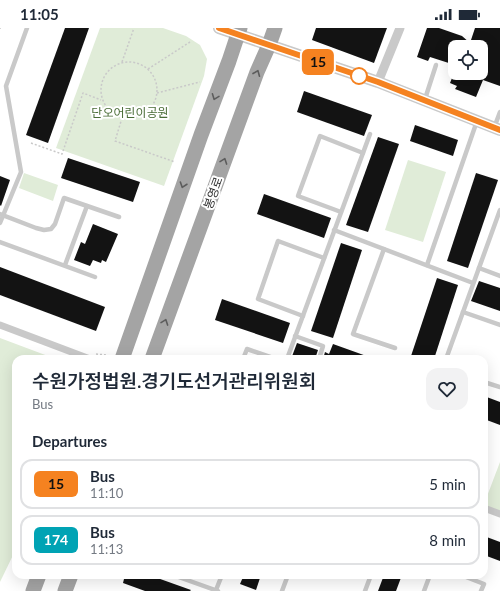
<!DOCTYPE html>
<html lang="en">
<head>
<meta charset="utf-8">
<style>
  body { margin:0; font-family:Lato,"Noto Sans KR",sans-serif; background:#f2f2f3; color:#1f2937; height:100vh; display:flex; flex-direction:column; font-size:15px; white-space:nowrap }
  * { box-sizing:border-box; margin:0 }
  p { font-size:13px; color:#747a83 }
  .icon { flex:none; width:22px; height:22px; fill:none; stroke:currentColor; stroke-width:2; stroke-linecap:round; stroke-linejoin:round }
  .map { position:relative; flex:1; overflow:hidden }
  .drawer { position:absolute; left:12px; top:327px; width:476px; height:224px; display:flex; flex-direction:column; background:#fff; border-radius:12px; box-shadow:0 4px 16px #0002 }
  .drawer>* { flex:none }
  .badge { padding:0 8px; border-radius:6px; font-size:14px; line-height:26px }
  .controls { position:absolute; left:448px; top:12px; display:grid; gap:8px }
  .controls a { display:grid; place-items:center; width:40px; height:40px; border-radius:8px; background:#fff; box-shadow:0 4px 16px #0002; font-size:20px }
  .map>.badge { position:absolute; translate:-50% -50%; box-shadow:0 0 0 2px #fff }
  h2 { padding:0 20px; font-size:15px; line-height:36px }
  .round { display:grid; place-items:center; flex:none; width:42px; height:42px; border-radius:12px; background:#f2f2f3 }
  .headline { display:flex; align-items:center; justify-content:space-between; height:68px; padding:0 20px }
  h1 { font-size:19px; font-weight:600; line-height:30px }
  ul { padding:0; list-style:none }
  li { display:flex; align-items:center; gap:12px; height:50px; margin:0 8px 6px; padding:0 12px; border:2px solid #e0e1e3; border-radius:12px }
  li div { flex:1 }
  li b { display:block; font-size:15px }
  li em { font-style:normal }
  li .badge { min-width:44px; font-weight:700; text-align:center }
  .status { display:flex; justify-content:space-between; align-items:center; height:28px; padding:0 20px; background:#fff; direction:ltr }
  .status svg { height:11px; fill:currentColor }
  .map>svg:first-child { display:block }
</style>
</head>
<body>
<div class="status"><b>11:05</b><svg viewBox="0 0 49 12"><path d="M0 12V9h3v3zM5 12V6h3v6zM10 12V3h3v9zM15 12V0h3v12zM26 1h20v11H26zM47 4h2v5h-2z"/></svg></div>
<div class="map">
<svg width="500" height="563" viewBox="0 0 500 563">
  <rect width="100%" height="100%" fill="#fff"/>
  <g fill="#e0ecd8">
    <path d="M 100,0 L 163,0 L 186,8 L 200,17 L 207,31 L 204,48 L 164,158 L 56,120 Z"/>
    <path d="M 408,132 L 446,144 L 423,214 L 385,202 Z"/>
    <path d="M 24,145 L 58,157 L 53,173 L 19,160 Z"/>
    <path d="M 0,310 L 56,331 L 16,331 L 16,521 L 0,554 Z"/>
    <path d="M 500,434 L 500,486 L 484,481 L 486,471 Z"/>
  </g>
  <g fill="#131313">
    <path d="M 65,0 L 89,0 L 48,115 L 26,107 Z"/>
    <path d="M 316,0 L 387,0 L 374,35 L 312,12 Z"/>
    <path d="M 427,0 L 439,0 L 462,8 L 470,15 L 475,0 L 500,0 L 500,58 L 483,52 L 476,69 L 455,61 L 457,58 L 450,55 L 454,45 L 481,45 L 481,19 L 455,19 L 455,37 L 430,29 L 428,33 L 417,29 Z"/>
    <path d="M 304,63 L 372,87 L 364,108 L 297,84 Z"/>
    <path d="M 415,97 L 458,112 L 453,128 L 410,113 Z"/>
    <path d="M 378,109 L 399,116 L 368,204 L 346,197 Z"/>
    <path d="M 68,130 L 140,154 L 133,174 L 61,150 Z"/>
    <path d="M 476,145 L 498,152 L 468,240 L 447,233 Z"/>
    <path d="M 0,148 L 10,152 L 1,178 L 0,177 Z"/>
    <path d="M 264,166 L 331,190 L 324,210 L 257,186 Z"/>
    <path d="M 93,196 L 118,206 L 106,234 L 102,232 L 101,235 L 93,232 L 90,238 L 74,232 L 81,214 L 85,216 Z"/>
    <path d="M 341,215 L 362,222 L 333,310 L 311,303 Z"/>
    <path d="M 0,239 L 105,279 L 96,303 L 0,267 Z"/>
    <path d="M 437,250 L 458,257 L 434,331 L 410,331 Z"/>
    <path d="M 479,253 L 500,260 L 500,283 L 471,273 Z"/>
    <path d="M 222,271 L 290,295 L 283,315 L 215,292 Z"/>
    <path d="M 297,315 L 318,322 L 315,331 L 291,331 Z"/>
    <path d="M 333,316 L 372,330 L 371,331 L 323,331 L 325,324 L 329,326 Z"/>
    <path d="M 484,368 L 500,374 L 500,397 L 484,391 Z"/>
    <path d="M 484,508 L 500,514 L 500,533 L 484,527 Z"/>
    <path d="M 125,547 L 149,547 L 191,562 L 190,563 L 145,563 L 123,555 Z"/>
    <path d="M 244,547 L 261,547 L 256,562 L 240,556 Z"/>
    <path d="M 384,547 L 402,547 L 396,563 L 378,563 Z"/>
  </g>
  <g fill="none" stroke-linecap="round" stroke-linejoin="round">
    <g stroke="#c9c9c9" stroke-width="1.5" stroke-dasharray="2 2" stroke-linecap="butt">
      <path d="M 0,1 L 0,0"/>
      <circle cx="129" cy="62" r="28"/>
      <path d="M 122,34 L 134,0"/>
      <path d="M 148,41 L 190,14"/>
      <path d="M 157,65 L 200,54"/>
      <path d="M 122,90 L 115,113 L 175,134"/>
      <path d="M 31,115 L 62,126 L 83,65 L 101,72"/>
      <path d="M 96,326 L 106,327"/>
    </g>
    <g stroke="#c9c9c9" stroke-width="4.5">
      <path d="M 425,71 L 436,37"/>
      <path d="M 494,100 L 500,84"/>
      <path d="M 341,184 L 298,168 L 320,108 L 363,125"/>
      <path d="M 0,186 L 36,200 L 44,202 L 51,201 L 55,196 L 64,170 L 119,189"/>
      <path d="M 0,195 L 21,144 L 6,58 L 27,0"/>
      <path d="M 334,202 L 473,255"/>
      <path d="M 0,214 L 95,249"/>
      <path d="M 384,221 L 353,306 L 395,320"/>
      <path d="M 65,237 L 87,178"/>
      <path d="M 427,237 L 477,93"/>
      <path d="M 479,240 L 500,248"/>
      <path d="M 463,284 L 500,297"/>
      <path d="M 303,288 L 258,271 L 278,213 L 324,230"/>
      <path d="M 295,308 L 323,318 L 319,331"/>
      <path d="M 243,331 L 247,321 L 276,331"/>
      <path d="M 287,331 L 370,106"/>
      <path d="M 446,331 L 500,182"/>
      <path d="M 484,354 L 500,359"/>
      <path d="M 173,547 L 218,563"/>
      <path d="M 461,547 L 484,556 L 481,563"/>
      <path d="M 216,562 L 222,547"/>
      <path d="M 282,563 L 288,547"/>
      <path d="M 365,563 L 371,547"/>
      <path d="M 424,563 L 430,547"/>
    </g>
    <g stroke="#c9c9c9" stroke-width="7">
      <path d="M 0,297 L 90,331"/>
      <path d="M 484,480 L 500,486"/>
    </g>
    <path stroke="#c9c9c9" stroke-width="9" d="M 378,54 L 400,0"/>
    <path stroke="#c9c9c9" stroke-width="12" d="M 219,0 L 378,54 L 500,102"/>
    <g stroke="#a4a4a4" stroke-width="15">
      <path d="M 122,331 L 201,107 L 229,33 L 240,0"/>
      <path d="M 152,331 L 257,44 L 269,17 L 275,0"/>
      <path d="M 33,563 L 39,547"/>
      <path d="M 65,563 L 71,547"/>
    </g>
  </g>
  <defs><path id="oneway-chevron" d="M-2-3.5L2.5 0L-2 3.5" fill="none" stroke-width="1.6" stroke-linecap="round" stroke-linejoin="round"/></defs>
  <g stroke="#5c5c5c">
    <use href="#oneway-chevron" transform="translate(257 45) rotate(-68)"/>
    <use href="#oneway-chevron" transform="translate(215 69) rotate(111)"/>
    <use href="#oneway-chevron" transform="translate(224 133) rotate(-70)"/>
    <use href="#oneway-chevron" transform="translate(183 157) rotate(109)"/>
    <use href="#oneway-chevron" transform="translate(165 294) rotate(-70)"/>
  </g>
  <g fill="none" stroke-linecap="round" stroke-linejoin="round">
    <g stroke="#fff" stroke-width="9">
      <path id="line" d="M 219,0 L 378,54 L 500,102"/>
    </g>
    <use href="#line" stroke="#f58220" stroke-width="6"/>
  </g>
  <circle fill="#fff" stroke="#f58220" stroke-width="2" cx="359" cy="48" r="8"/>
  <g text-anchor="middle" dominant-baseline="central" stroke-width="4" stroke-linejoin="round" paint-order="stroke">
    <g font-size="12" fill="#496c36" stroke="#fff">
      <text x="130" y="84">단오어린이공원</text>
    </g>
    <g font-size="12" fill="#2c2c2c" stroke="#fff">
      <text transform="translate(213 165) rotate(-70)">봉영로</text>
    </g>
  </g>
</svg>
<div class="controls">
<a><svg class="icon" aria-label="locate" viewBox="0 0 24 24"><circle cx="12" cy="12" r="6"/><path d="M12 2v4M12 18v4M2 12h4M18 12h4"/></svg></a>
</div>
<b class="badge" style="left:318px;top:34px;background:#f58220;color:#111">15</b>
<section class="drawer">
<div class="headline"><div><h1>수원가정법원.경기도선거관리위원회</h1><p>Bus</p></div><a class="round"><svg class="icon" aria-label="heart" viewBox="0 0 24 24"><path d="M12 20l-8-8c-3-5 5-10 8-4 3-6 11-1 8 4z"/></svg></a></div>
<h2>Departures</h2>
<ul>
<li><span class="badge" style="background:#f58220;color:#111">15</span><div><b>Bus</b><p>11:10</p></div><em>5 min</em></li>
<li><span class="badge" style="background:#00a3b4;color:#fff">174</span><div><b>Bus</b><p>11:13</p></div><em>8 min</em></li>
</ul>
</section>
</div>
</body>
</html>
